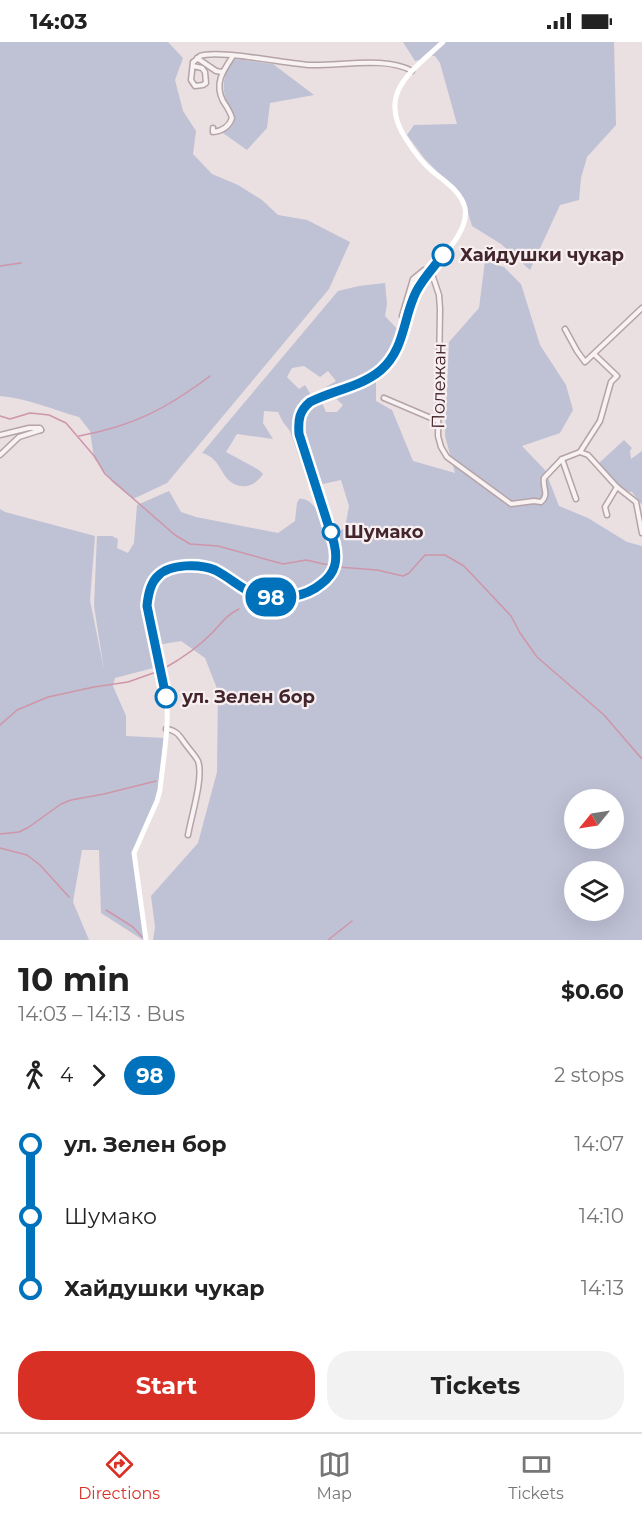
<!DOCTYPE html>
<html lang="en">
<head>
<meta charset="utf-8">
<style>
  body { margin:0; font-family:Montserrat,sans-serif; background:#f2f2f2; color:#222; height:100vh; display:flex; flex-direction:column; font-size:22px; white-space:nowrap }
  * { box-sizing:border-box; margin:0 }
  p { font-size:20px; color:#767676 }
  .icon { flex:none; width:33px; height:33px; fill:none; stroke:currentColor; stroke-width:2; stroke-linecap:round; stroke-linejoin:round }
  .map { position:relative; height:898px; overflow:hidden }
  .drawer { display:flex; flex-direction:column; background:#fff; flex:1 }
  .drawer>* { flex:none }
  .badge { padding:0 12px; border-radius:20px; font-size:21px; line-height:39px }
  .needle { width:39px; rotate:240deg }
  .buttons { position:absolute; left:564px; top:747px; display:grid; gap:12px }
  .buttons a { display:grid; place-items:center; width:60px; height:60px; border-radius:50%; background:#fff; box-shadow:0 6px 24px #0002; font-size:30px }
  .map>.badge { position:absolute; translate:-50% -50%; box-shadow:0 0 0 3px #fff }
  .legs { display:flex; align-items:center; gap:9px; height:66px; padding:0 18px; font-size:20px }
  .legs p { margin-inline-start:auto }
  .overview { display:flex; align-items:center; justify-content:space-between; height:102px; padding:0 18px }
  h1 { font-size:33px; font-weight:700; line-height:45px }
  .cta { display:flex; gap:12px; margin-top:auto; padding:12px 18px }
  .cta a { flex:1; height:69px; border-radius:24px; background:#d93025; color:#fff; font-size:24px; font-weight:700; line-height:69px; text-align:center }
  .cta a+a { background:#f2f2f2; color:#222 }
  ul { padding:0 18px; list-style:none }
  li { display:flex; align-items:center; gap:21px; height:72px; font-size:22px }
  li i { display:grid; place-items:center; width:9px; height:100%; margin:0 8px; background:currentColor }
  li i::after { content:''; width:15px; height:15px; margin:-8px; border:4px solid; border-radius:50%; background:#fff }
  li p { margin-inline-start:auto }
  li:first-child i { background:linear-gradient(#0000 50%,currentColor 0) }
  li:last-child i { background:linear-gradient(currentColor 50%,#0000 0) }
  .status { display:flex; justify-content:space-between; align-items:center; height:42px; padding:0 30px; background:#fff; direction:ltr }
  .status svg { height:16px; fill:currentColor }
  .tab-bar { display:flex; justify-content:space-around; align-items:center; height:84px; border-top:2px solid #e0e0e0; background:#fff; font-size:16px; color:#767676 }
  .tab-bar a { display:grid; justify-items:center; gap:3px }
  .tab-bar .current { color:#d93025 }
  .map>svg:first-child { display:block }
</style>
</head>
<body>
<div class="status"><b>14:03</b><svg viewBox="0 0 49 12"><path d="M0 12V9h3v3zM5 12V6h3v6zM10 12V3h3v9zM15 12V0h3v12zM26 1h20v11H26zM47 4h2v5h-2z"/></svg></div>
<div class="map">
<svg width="642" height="898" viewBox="0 0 642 898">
  <rect width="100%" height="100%" fill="#eadfe1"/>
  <g fill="#bfc1d5" fill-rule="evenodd">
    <path d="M 0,0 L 168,0 L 183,16 L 175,38 L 183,69 L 196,89 L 193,112 L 212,132 L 238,143 L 262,158 L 278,173 L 307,178 L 350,200 L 329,247 L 167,441 L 133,457 L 112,440 L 94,416 L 90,389 L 79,375 C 53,368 28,356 0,354 Z"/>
    <path d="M 403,0 L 614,0 L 616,83 L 587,115 L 581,136 L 579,158 L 560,163 L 530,228 L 501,202 L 472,184 L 464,157 L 424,116 L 407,93 L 414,83 L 457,82 L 440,21 L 435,14 L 425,13 L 420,18 L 415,19 Z"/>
    <path d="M 234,17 L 273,22 L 314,53 L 270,61 L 267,86 L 247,108 L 223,91 L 234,80 C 224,54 217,41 234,17 Z"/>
    <path d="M 485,219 L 504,225 L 521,242 L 540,303 L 566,343 L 573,368 L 560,391 L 522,404 L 545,428 L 559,464 L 588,476 L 627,500 L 642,504 L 642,898 L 153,898 L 155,885 L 151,854 L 198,801 L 217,730 L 218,649 L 205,616 L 181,599 L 157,603 C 155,588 149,573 151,558 C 151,552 155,547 159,542 C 172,525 193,525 213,532 C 231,539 245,557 265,561 C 294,567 344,550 341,514 C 340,500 330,479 326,465 L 330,467 L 338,489 L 345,486 L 349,464 L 341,438 L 318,443 C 313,428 296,388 303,374 C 307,367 315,364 322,361 L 326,370 L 337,370 L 343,363 L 333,354 L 376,339 L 376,359 L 392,368 L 413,419 L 455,431 L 445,394 L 449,300 L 479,266 ZM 574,758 L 614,758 L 614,796 L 574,796 ZM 574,830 L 614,830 L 614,868 L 574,868 Z"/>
    <path d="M 385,241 L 387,262 L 385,274 L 399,289 C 387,329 364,335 328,349 L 326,345 L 336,339 L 328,329 L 320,335 L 304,324 L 292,326 L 287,335 L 299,347 L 305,343 L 312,355 C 308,358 302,360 300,364 C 285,383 306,426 313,447 L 308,443 L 290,389 L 283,380 L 278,370 L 264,369 L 263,381 L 273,397 L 237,392 L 226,410 L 259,428 L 263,432 C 256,443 243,449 231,440 C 220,432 220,416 202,411 L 338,249 L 359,244 Z"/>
    <path d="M 624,398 L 632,406 L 630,409 L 631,417 L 642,409 L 642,463 L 632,450 L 625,449 L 598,422 Z"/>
    <path d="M 169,449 L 181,470 L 196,475 L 278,491 L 295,479 L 297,461 L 299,457 C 321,453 341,517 328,533 C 323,540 313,545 305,547 C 279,555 254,548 231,535 C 223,531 214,525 206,523 C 193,520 182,521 170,525 C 166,526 160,526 157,529 C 133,548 151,600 157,625 L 115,636 L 113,644 L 126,674 L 126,694 L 165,696 L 160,748 L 134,811 L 146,898 L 143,898 L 101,871 L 99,808 L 82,808 L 73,860 L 89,898 L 0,898 L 0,467 L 5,470 L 95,494 L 90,558 L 104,628 L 94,564 L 97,494 L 112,494 L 118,497 L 117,506 L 128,511 L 134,501 L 137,463 Z"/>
  </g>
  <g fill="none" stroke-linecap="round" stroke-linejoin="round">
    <g stroke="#ce96a8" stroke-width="1.5">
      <path d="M 0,224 L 21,221"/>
      <path d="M 0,374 L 10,377 L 30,371 L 40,372 L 49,373 L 66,381 L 95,415 L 105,432 L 175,493 L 190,502 L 218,504 L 283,522 L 306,518 L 333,524"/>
      <path d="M 79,394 C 133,384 166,367 210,334"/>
      <path d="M 338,525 L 377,528 L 403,534 L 409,531 L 425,513 L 445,513 L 464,524 L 511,574 L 520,591 L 537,615 L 604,673 L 642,717"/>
      <path d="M 163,627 C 181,617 200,604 214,589 C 222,580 228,572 239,567"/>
      <path d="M 0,683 L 17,668 L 48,655 L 94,645 L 128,640 L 159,629"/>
      <path d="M 0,792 L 19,790 L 29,785 L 61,762 L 71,758 L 104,752 L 156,739"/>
      <path d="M 0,806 L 27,813 L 40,823 L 69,855"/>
      <path d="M 106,868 L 133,885 L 142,895"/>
      <path d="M 328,898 L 352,879"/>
    </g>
    <g stroke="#b5a4a7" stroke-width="7">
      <g id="street">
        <path d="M 197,16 L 216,29 L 222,30"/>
        <path d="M 193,24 L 202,26 L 205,30 L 206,41 L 203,43 L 195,44 L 191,38 L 193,20 C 195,19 199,15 200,14 C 217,7 288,22 311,23 C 340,24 387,14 412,29"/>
        <path d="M 213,86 L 213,90 C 222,89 229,85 232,76 C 230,69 227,65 223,59 C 214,41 223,29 233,14"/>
        <path d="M 402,274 L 413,237 L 424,228 L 431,229 L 439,253 L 440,267 L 438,394 L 441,405 L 447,415 L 511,462 L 534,459 L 541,460 C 550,452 542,446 544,436 L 562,417 L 580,410 L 600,379 L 611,340 L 617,334 L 595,313"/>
        <path d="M 565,287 L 577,309 L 585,320 L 642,266"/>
        <path d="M 384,356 L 438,379"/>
        <path d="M 0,393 L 29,386 L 40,386 L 41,388"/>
        <path d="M 580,410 L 588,413 L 617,445 L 636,460 L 642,491"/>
        <path d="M 0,413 L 19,395 L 41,388"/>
        <path d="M 562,417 L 576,457"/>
        <path d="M 607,473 L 605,465 L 617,445"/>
        <path d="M 166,687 C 176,688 179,693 184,700 C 188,706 195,713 198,719 C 204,735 191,775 188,793"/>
      </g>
    </g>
    <use href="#street" stroke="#f8f2f3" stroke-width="4"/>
    <path stroke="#fff" stroke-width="5" d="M 146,898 L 134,811 L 157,759 L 160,748 C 163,717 170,683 166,652 C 162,622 149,593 147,563 C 147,552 151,537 161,531 C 173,524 192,522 205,525 C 225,530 238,547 257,553 C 281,561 322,553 334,528 C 338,519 336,511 334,501 L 299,392 C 298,378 300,369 310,360 C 333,348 361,345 380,328 C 406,307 403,274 418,246 C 431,223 470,194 465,166 C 461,149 444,139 432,129 C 421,120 413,108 406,97 C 376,51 412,29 443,0"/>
  </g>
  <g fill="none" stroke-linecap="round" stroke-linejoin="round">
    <g stroke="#fff" stroke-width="14">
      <path id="line-1" d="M 166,655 L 147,564 C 148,553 150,541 158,534 C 170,521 201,522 215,528 C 231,536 243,549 259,554 C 278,559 306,555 321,542 C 336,531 338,518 334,501 L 299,392 C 298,378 299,369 310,360 C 333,348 361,345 381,328 C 405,307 403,276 416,250 C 423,236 434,225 443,213"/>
    </g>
    <use href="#line-1" stroke="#0072bc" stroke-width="9"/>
  </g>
  <g fill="#fff" stroke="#0072bc" stroke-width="3">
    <circle cx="443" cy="213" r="10"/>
    <circle cx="331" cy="490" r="8"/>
    <circle cx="166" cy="655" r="10"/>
  </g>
  <g text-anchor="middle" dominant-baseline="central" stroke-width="4.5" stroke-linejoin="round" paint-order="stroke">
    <g font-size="18" font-weight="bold" fill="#43262c" stroke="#f7eff1" text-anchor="start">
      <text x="460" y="213">Хайдушки чукар</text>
      <text x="344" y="490">Шумако</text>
      <text x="182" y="655">ул. Зелен бор</text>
    </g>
    <g font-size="18" fill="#43262c" stroke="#f7eff1">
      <text transform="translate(439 344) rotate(-89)">Полежан</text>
    </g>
  </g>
</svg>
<div class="buttons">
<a><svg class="needle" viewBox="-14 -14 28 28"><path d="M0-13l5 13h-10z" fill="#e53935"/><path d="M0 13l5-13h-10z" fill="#767676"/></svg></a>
<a><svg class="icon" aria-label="layers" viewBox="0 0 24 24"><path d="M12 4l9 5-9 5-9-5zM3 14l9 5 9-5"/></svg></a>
</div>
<b class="badge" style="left:271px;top:555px;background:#0072bc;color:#fff">98</b>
</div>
<section class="drawer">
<div class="overview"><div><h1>10 min</h1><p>14:03 – 14:13 · Bus</p></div><b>$0.60</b></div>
<div class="legs"><svg class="icon" aria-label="walk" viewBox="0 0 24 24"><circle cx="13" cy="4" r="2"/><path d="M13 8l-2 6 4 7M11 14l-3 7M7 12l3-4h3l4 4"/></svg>4<svg class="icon" aria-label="forward" viewBox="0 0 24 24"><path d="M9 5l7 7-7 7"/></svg><b class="badge" style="background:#0072bc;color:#fff">98</b><p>2 stops</p></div>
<ul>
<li><i style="color:#0072bc"></i><b>ул. Зелен бор</b><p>14:07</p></li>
<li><i style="color:#0072bc"></i><span>Шумако</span><p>14:10</p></li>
<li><i style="color:#0072bc"></i><b>Хайдушки чукар</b><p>14:13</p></li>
</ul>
<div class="cta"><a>Start</a><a>Tickets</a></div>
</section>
<nav class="tab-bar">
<a class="current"><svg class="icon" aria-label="directions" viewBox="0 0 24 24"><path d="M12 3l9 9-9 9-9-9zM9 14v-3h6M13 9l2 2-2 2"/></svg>Directions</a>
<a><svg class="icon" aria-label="map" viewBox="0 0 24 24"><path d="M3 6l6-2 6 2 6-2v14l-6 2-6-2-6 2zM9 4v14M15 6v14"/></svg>Map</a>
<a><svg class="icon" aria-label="tickets" viewBox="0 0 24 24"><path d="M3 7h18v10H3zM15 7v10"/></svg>Tickets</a>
</nav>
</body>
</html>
